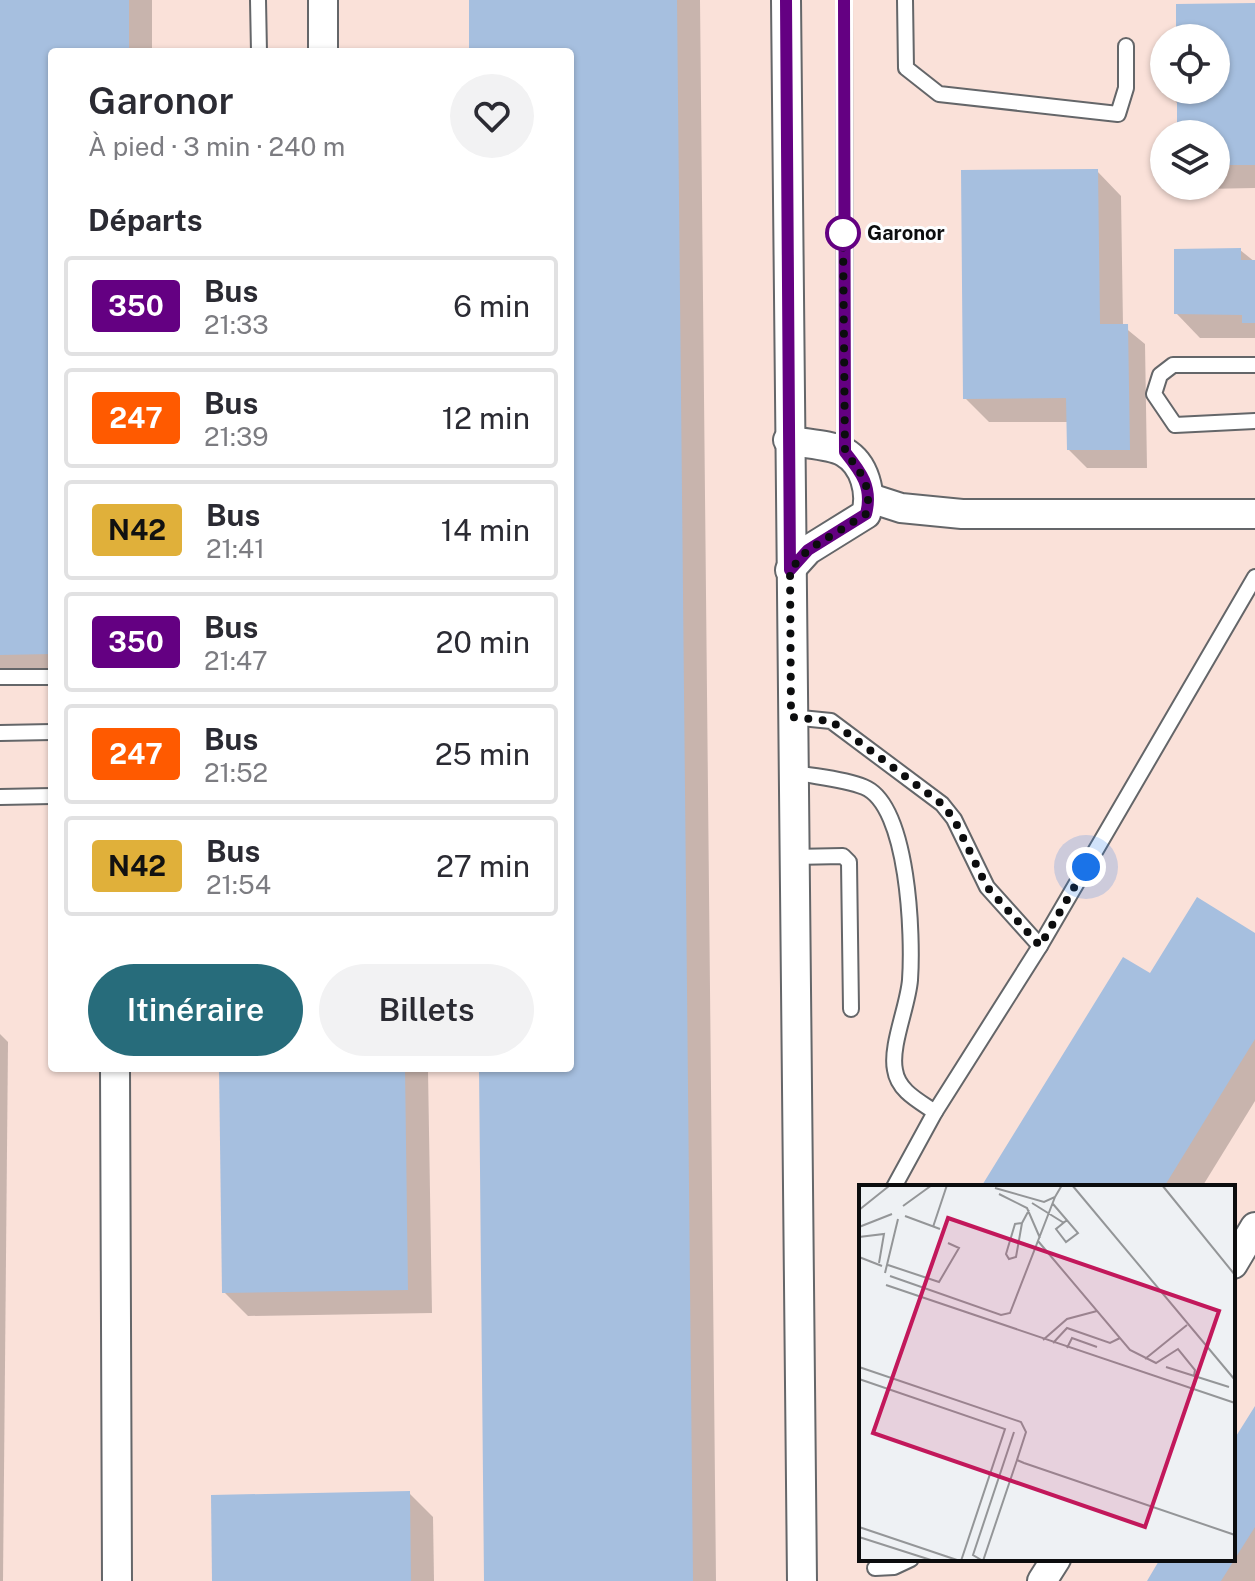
<!DOCTYPE html>
<html lang="fr">
<head>
<meta charset="utf-8">
<style>
  body { margin:0; font-family:"Public Sans",sans-serif; background:#f2f2f3; color:#2b2b33; height:100vh; display:flex; flex-direction:column; font-size:30px; white-space:nowrap }
  * { box-sizing:border-box; margin:0 }
  p { font-size:26px; color:#7c7c81 }
  .icon { flex:none; width:44px; height:44px; fill:none; stroke:currentColor; stroke-width:2; stroke-linecap:round; stroke-linejoin:round }
  .map { position:relative; flex:1; overflow:hidden }
  .side { position:absolute; left:48px; top:48px; width:526px; height:1024px; display:flex; flex-direction:column; background:#fff; border-radius:8px; box-shadow:0 2px 6px #0004 }
  .side>* { flex:none }
  .badge { padding:0 16px; border-radius:6px; font-size:28px; line-height:52px }
  .controls { position:absolute; left:1150px; top:24px; display:grid; gap:16px }
  .controls a { display:grid; place-items:center; width:80px; height:80px; border-radius:50%; background:#fff; box-shadow:0 2px 6px #0004; font-size:40px }
  .you { position:absolute; width:40px; height:40px; margin:-20px; border:6px solid #fff; border-radius:50%; background:#1a73e8; box-shadow:0 0 0 12px #1a73e833 }
  .map>.badge { position:absolute; translate:-50% -50%; box-shadow:0 0 0 4px #fff }
  h2 { padding:0 40px; font-size:30px; line-height:72px }
  .round { display:grid; place-items:center; flex:none; width:84px; height:84px; border-radius:42px; background:#f2f2f3 }
  .head { display:flex; align-items:center; justify-content:space-between; height:136px; padding:0 40px }
  h1 { font-size:38px; font-weight:600; line-height:60px }
  .cta { display:flex; gap:16px; margin-top:auto; padding:16px 40px }
  .cta a { flex:1; height:92px; border-radius:48px; background:#276c7b; color:#fff; font-size:32px; font-weight:600; line-height:92px; text-align:center }
  .cta a+a { background:#f2f2f3; color:#2b2b33 }
  ul { padding:0; list-style:none }
  li { display:flex; align-items:center; gap:24px; height:100px; margin:0 16px 12px; padding:0 24px; border:4px solid #e1e1e2; border-radius:8px }
  li div { flex:1 }
  li b { display:block; font-size:30px }
  li em { font-style:normal }
  li .badge { min-width:88px; font-weight:700; text-align:center }
  .map>svg:first-child { display:block }
</style>
</head>
<body>
<div class="map">
<svg width="1255" height="1581" viewBox="0 0 1255 1581">
  <rect width="100%" height="100%" fill="#eef1f4"/>
  <path fill="#fae1d9" fill-rule="evenodd" d="M 0,0 L 1255,0 L 1255,1581 L 0,1581 ZM 1164,38 L 1216,38 L 1216,90 L 1164,90 ZM 52,52 L 570,52 L 570,1068 L 52,1068 ZM 1164,134 L 1216,134 L 1216,186 L 1164,186 ZM 861,1187 L 1233,1187 L 1233,1559 L 861,1559 Z"/>
  <g fill="#0003">
    <path d="M 0,0 L 152,0 L 152,52 L 52,52 L 52,678 L 0,678 Z"/>
    <path d="M 471,0 L 700,0 L 716,1581 L 486,1581 L 481,1068 L 570,1068 L 570,52 L 471,52 Z"/>
    <path d="M 1255,5 L 1255,188 L 1203,189 L 1200,186 L 1216,186 L 1216,134 L 1179,134 L 1179,105 L 1163,89 L 1164,53 L 1164,90 L 1216,90 L 1216,38 L 1178,38 Z"/>
    <path d="M 1097,171 L 1121,196 L 1123,326 L 1145,344 L 1147,468 L 1087,468 L 1068,449 L 1068,422 L 989,422 L 965,398 Z"/>
    <path d="M 1240,250 L 1255,262 L 1255,338 L 1200,338 L 1176,313 Z"/>
    <path d="M 1255,935 L 1255,1101 L 1202,1187 L 984,1187 L 1150,976 Z"/>
    <path d="M 0,1034 L 8,1042 L 3,1581 L 0,1581 Z"/>
    <path d="M 221,1068 L 473,1068 L 428,1070 L 432,1313 L 248,1316 L 224,1292 Z"/>
    <path d="M 1255,1410 L 1255,1581 L 1149,1581 L 1163,1559 L 1233,1559 L 1233,1445 Z"/>
    <path d="M 409,1493 L 433,1517 L 434,1581 L 214,1581 Z"/>
  </g>
  <g fill="#a6bfdf">
    <path d="M 0,0 L 129,0 L 129,52 L 52,52 L 52,654 L 0,655 Z"/>
    <path d="M 469,0 L 677,0 L 693,1581 L 484,1581 L 479,1068 L 570,1068 L 570,52 L 469,52 Z"/>
    <path d="M 1255,3 L 1255,165 L 1216,165 L 1216,134 L 1177,134 L 1177,90 L 1216,90 L 1216,38 L 1176,38 L 1176,4 Z"/>
    <path d="M 1160,51 L 1164,51 L 1164,90 L 1161,90 Z"/>
    <path d="M 1098,169 L 1100,324 L 1128,324 L 1130,450 L 1067,450 L 1066,398 L 963,399 L 961,170 Z"/>
    <path d="M 1241,248 L 1241,260 L 1255,260 L 1255,323 L 1242,323 L 1242,315 L 1174,314 L 1174,249 Z"/>
    <path d="M 1197,897 L 1255,933 L 1255,1039 L 1164,1187 L 981,1187 L 1123,957 L 1150,973 Z"/>
    <path d="M 219,1068 L 405,1068 L 408,1290 L 222,1293 Z"/>
    <path d="M 1255,1406 L 1255,1527 L 1221,1581 L 1147,1581 L 1160,1559 L 1233,1559 L 1233,1441 Z"/>
    <path d="M 410,1491 L 411,1581 L 212,1581 L 211,1495 Z"/>
  </g>
  <g fill="none" stroke-linecap="round" stroke-linejoin="round">
    <g stroke="#646669" stroke-width="18">
      <g id="service">
        <path d="M 258,0 L 259,52"/>
        <path d="M 844,0 L 845,452"/>
        <path d="M 905,0 L 906,68 L 939,94 L 1118,114 L 1126,88 L 1126,46"/>
        <path d="M 1255,365 L 1173,365 L 1160,375 L 1154,394 L 1175,425 L 1255,421"/>
        <path d="M 0,677 L 52,677"/>
        <path d="M 791,717 L 831,721 L 942,804 L 954,819 L 987,887 L 1040,946"/>
        <path d="M 0,733 L 52,732"/>
        <path d="M 792,772 C 815,777 842,778 864,787 C 909,805 913,937 910,980 C 908,1006 890,1046 895,1070 C 898,1091 919,1101 935,1112"/>
        <path d="M 0,797 L 52,796"/>
        <path d="M 793,857 L 843,856 L 849,862 L 851,1009"/>
        <path d="M 894,1187 L 935,1112 L 1040,946 L 1255,577"/>
        <path d="M 875,1568 L 894,1567 L 911,1559"/>
      </g>
    </g>
    <g stroke="#646669" stroke-width="32">
      <g id="minor">
        <path d="M 786,0 L 802,1581"/>
        <path d="M 323,52 L 323,0"/>
        <path d="M 788,440 C 804,444 830,444 844,452 C 865,464 872,493 866,514 L 808,550 L 790,570"/>
        <path d="M 870,498 L 901,508 L 962,514 L 1255,514"/>
        <path d="M 115,1068 L 117,1581"/>
        <path d="M 1233,1264 L 1255,1227"/>
        <path d="M 1042,1581 L 1056,1559"/>
      </g>
    </g>
    <use href="#service" stroke="#fff" stroke-width="14"/>
    <use href="#minor" stroke="#fff" stroke-width="28"/>
  </g>
  <g fill="none" stroke-linecap="round" stroke-linejoin="round">
    <g stroke="#fff" stroke-width="18">
      <path id="line" d="M 786,0 L 790,570 L 808,550 L 866,514 C 873,487 861,472 845,452 L 844,0"/>
    </g>
    <use href="#line" stroke="#640082" stroke-width="12"/>
    <path stroke="#0c0d0e" stroke-width="8" stroke-dasharray="0 14.4" d="M 843,233 L 845,452 C 861,472 873,487 866,514 L 808,550 L 790,570 L 791,717 L 831,721 L 942,804 L 954,819 L 987,887 L 1040,946 L 1086,867"/>
  </g>
  <circle fill="#fff" stroke="#640082" stroke-width="4" cx="843" cy="233" r="16"/>
  <g text-anchor="middle" dominant-baseline="central" stroke-width="6" stroke-linejoin="round" paint-order="stroke">
    <g font-size="20" font-weight="bold" fill="#0c0d0e" stroke="#fdfeff" text-anchor="start">
      <text x="867" y="233">Garonor</text>
    </g>
  </g>
  <g transform="translate(859 1185)">
    <rect width="376" height="376" fill="#eef1f4"/>
    <path fill="none" stroke="#949698" stroke-width="2" d="M 213,0 L 376,195M 303,0 L 376,90M 136,3 L 185,17 L 196,12 L 203,0M 140,9 L 168,23 L 181,53M 173,18 L 205,38M 194,19 L 219,48 L 207,57 L 197,44 L 208,35M 44,21 L 73,0M 0,25 L 30,1M 46,31 L 81,44M 163,38 L 157,72 L 150,74 L 147,69 L 156,39 L 163,38 L 170,25M 0,42 L 33,29M 74,42 L 88,0M 0,52 L 25,49 L 20,78M 179,56 L 271,165 L 297,178 L 319,164 L 336,185 L 335,191M 0,72 L 23,81M 29,80 L 80,97 L 100,63 L 89,58M 26,88 L 39,34M 31,91 L 142,130 L 151,128 L 196,12M 27,100 L 376,218M 184,155 L 208,134 L 238,126M 194,158 L 208,143 L 251,158 L 261,153M 208,163 L 213,153 L 238,162M 286,174 L 328,140M 0,182 L 162,237 L 167,247 L 158,275 L 165,278 L 376,350M 307,182 L 370,202M 0,194 L 146,244 L 102,376M 0,342 L 101,376M 0,352 L 75,376M 124,376 L 114,370 L 155,247M 124,376 L 158,275"/>
    <path fill="#c2185b" fill-opacity="0.15" stroke="#c2185b" stroke-width="4" d="M 89,33 L 360,126 L 286,342 L 14,248 Z"/>
    <rect width="376" height="376" fill="none" stroke="#0c0d0e" stroke-width="4"/>
  </g>
</svg>
<div class="controls">
<a><svg class="icon" aria-label="locate" viewBox="0 0 24 24"><circle cx="12" cy="12" r="6"/><path d="M12 2v4M12 18v4M2 12h4M18 12h4"/></svg></a>
<a><svg class="icon" aria-label="layers" viewBox="0 0 24 24"><path d="M12 4l9 5-9 5-9-5zM3 14l9 5 9-5"/></svg></a>
</div>
<div class="you" style="left:1086px;top:867px"></div>
<section class="side">
<div class="head"><div><h1>Garonor</h1><p>À pied · 3 min · 240 m</p></div><a class="round"><svg class="icon" aria-label="heart" viewBox="0 0 24 24"><path d="M12 20l-8-8c-3-5 5-10 8-4 3-6 11-1 8 4z"/></svg></a></div>
<h2>Départs</h2>
<ul>
<li><span class="badge" style="background:#640082;color:#fff">350</span><div><b>Bus</b><p>21:33</p></div><em>6 min</em></li>
<li><span class="badge" style="background:#ff5a00;color:#fff">247</span><div><b>Bus</b><p>21:39</p></div><em>12 min</em></li>
<li><span class="badge" style="background:#e0b03a;color:#111">N42</span><div><b>Bus</b><p>21:41</p></div><em>14 min</em></li>
<li><span class="badge" style="background:#640082;color:#fff">350</span><div><b>Bus</b><p>21:47</p></div><em>20 min</em></li>
<li><span class="badge" style="background:#ff5a00;color:#fff">247</span><div><b>Bus</b><p>21:52</p></div><em>25 min</em></li>
<li><span class="badge" style="background:#e0b03a;color:#111">N42</span><div><b>Bus</b><p>21:54</p></div><em>27 min</em></li>
</ul>
<div class="cta"><a>Itinéraire</a><a>Billets</a></div>
</section>
</div>
</body>
</html>
